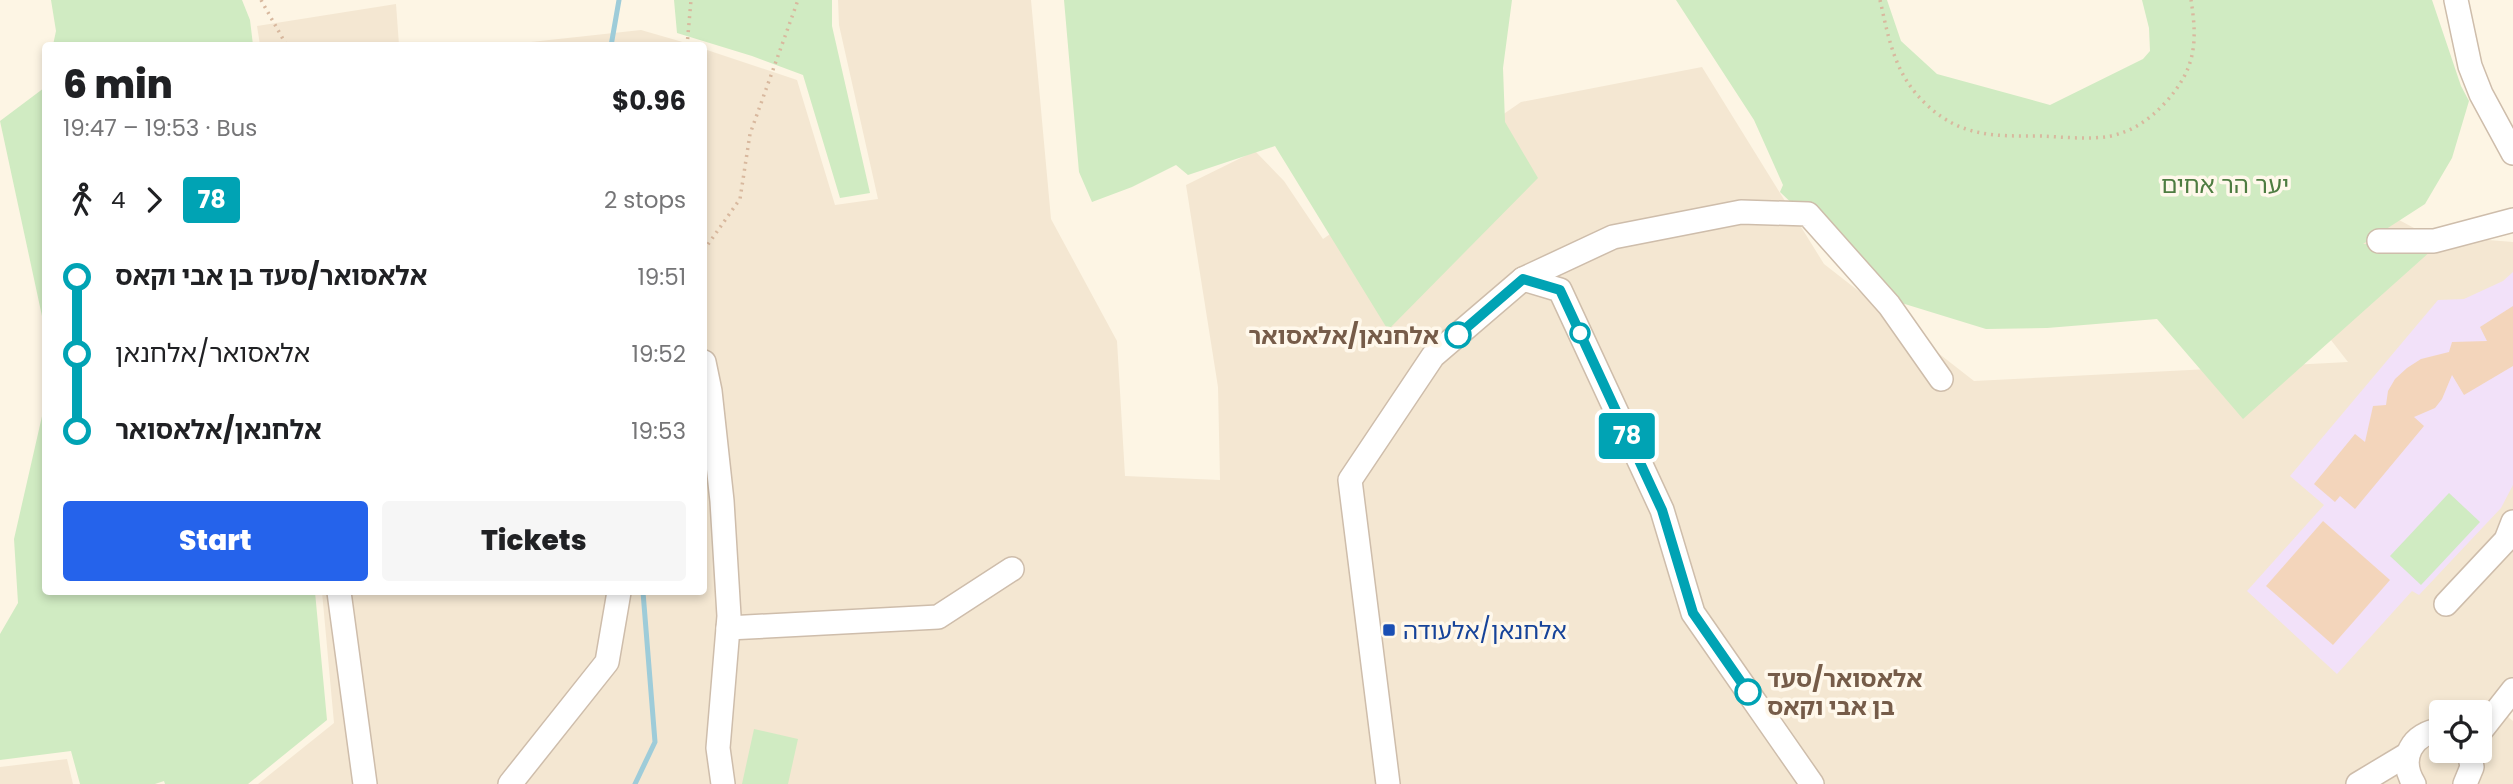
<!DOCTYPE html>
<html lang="en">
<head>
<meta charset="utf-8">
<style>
  body { margin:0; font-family:Poppins,"Noto Sans Hebrew",sans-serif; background:#f6f6f6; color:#202124; height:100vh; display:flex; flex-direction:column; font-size:26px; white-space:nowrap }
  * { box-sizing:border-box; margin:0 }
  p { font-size:23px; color:#757577 }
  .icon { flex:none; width:38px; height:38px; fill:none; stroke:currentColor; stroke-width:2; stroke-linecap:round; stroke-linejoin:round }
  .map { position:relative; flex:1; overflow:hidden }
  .side { position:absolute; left:42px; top:42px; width:665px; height:553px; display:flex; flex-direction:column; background:#fff; border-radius:7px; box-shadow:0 4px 10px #0003 }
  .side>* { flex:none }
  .badge { padding:0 14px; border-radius:5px; font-size:24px; line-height:46px }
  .buttons { position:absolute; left:2429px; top:700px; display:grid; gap:14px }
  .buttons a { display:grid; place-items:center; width:63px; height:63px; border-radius:7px; background:#fff; box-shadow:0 4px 10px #0003; font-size:35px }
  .map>.badge { position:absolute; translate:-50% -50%; box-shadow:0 0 0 4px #fff }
  .legs { display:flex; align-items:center; gap:10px; height:77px; padding:0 21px; font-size:23px }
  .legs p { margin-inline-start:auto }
  .summary { display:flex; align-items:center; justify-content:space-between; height:119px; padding:0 21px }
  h1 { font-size:38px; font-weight:800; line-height:52px }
  .action { display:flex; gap:14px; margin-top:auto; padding:14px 21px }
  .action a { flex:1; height:80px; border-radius:7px; background:#2563eb; color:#fff; font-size:28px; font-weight:800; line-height:80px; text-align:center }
  .action a+a { background:#f6f6f6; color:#202124 }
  ul { padding:0 21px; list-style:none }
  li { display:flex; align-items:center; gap:24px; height:77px; font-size:26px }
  li i { display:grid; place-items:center; width:10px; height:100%; margin:0 9px; background:currentColor }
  li i::after { content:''; width:18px; height:18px; margin:-9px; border:5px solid; border-radius:50%; background:#fff }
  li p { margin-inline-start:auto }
  li:first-child i { background:linear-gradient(#0000 50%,currentColor 0) }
  li:last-child i { background:linear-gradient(currentColor 50%,#0000 0) }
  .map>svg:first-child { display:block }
</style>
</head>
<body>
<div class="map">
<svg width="2513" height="784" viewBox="0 0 2513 784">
  <rect width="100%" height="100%" fill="#fdf5e4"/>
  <g fill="#f4e7d2" fill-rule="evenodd">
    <path d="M 838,0 L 1031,0 L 1051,219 L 1117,341 L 1125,476 L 1220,480 L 1218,387 L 1186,185 L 1255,151 L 1284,181 L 1323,239 L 1521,102 L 1702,67 L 1824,264 L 1974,381 L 2348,362 L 2272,264 L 2349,193 L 2427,235 L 2513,242 L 2513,701 L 2502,712 L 2513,721 L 2513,784 L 258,784 L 334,723 L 322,592 L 704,592 L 704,49 L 797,80 L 835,205 L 878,199 L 839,25 ZM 2441,712 L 2480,712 L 2480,751 L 2441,751 Z"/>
    <path d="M 396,4 L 399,45 L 260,45 L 257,26 Z"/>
    <path d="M 641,30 L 693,45 L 503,45 Z"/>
    <path d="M 67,759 L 73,784 L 0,784 L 0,767 Z"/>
  </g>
  <path fill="#f2e1f9" d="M 2513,272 L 2513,485 L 2501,508 L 2419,595 L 2412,591 L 2337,674 L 2247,591 L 2324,505 L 2290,476 L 2438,300 L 2464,299 L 2503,281 Z"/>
  <g fill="#d0ebc2">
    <path d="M 51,0 L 242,0 L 250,20 L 253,45 L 53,45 L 56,31 Z"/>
    <path d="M 674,0 L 832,0 L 832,26 L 870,193 L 840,198 L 803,75 L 752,56 L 677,33 Z"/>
    <path d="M 1064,0 L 1512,0 L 1503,68 L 1505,122 L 1538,178 L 1388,330 L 1275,146 L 1188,175 L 1176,165 L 1132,187 L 1092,202 L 1079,172 Z"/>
    <path d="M 1676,0 L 1887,0 L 1901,41 L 1937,74 L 2050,105 L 2143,59 L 2150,51 L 2149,28 L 2142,0 L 2432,0 L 2461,86 L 2469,101 L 2452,158 L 2425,204 L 2363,244 L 2426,246 L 2432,250 L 2243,419 L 2157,319 L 2047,328 L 1986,329 L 1895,301 L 1780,192 L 1783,185 L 1754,120 Z"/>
    <path d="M 45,80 L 45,330 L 0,121 L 44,88 Z"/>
    <path d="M 45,403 L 46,592 L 315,592 L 327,720 L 248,784 L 165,784 L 164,781 L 155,784 L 80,784 L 71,751 L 0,760 L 0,634 L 18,603 L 14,539 Z"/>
    <path d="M 2449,493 L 2480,522 L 2421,585 L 2390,556 Z"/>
    <path d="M 754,729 L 798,739 L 788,784 L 742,784 Z"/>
  </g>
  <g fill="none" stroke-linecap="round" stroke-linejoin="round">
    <g stroke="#9eccd9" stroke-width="5">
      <path d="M 611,46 L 619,0"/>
      <path d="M 635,784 L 655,742 L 643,592"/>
    </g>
  </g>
  <g fill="#f3d5bb">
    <path d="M 2513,306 L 2513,366 L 2464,395 L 2452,375 L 2442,399 L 2435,408 L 2414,417 L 2424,426 L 2355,509 L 2340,496 L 2335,502 L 2314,484 L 2355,434 L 2365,442 L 2373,406 L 2386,405 L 2388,391 L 2395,379 L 2407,368 L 2421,359 L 2449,352 L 2452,342 L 2487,341 L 2480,327 Z"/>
    <path d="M 2323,521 L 2390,580 L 2333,645 L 2266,586 Z"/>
  </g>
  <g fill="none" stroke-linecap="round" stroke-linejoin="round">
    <g stroke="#cebdab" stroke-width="26">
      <g id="minor">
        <path d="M 2456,0 L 2470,66 L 2481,94 L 2513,153"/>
        <path d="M 2379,241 L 2434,241 L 2513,220"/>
        <path d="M 1523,279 L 1613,237 L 1741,212 L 1808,214 L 1889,305 L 1941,379"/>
        <path d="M 704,362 L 710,391 L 722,501 L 729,616 L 718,748 L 723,784"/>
        <path d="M 339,592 L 365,784"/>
        <path d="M 2446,604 L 2506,540 L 2513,522"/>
        <path d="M 728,628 L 938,617 L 1012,569"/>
        <path d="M 2480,732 L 2513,690"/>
        <path d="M 510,784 L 607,662 L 619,592"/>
        <path d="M 1388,784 L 1350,480 L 1433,356 L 1523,279 L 1560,290 L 1662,510 L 1693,613 L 1812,784"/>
        <path d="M 2358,784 L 2408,754"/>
        <path d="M 2414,784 C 2398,758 2412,733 2441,730"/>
        <path d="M 2465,784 L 2472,767 L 2469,751"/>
      </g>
    </g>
    <g stroke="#d8b89e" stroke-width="3.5" stroke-dasharray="2 5" stroke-linecap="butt">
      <path d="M 261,0 L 287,46"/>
      <path d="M 1880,0 C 1889,40 1895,76 1927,105 C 1962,138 1997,136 2041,136 C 2063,137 2090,140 2111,136 C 2133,131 2149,120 2165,103 C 2195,70 2198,44 2191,0"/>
      <path d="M 687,46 L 691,0"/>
      <path d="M 704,250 L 740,199 L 750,134 L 798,0"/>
    </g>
    <use href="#minor" stroke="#fff" stroke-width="23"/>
  </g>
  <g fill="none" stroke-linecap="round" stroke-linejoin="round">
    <g stroke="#fff" stroke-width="16">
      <path id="line-1" d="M 1458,335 L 1523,279 L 1560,290 L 1662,510 L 1693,613 L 1748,692"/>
    </g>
    <use href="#line-1" stroke="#00a3b4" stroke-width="10"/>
  </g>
  <g fill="#fff" stroke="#00a3b4" stroke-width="3.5">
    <circle cx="1580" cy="333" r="9"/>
    <circle cx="1458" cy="335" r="12"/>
    <circle cx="1748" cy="692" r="12"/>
  </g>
  <rect fill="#1a4fb4" stroke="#fff8eb" stroke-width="2.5" x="1382" y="623" width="14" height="14" rx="3.5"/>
  <g text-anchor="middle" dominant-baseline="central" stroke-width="7" stroke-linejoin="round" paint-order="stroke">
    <g font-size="24" fill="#4e7c41" stroke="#fff8eb">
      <text x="2225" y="184">יער הר אחים</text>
    </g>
    <g font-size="24" font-weight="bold" fill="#765c49" stroke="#fff8eb" text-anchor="end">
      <text x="1439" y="335">אלחנאן/אלאסואר</text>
      <text x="1767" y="678" text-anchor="start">אלאסואר/סעד<tspan x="1767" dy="28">בן אבי וקאס</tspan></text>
    </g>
    <g font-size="24" fill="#164399" stroke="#fff8eb" text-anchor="start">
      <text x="1403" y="630">אלחנאן/אלעודה</text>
    </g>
  </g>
</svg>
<div class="buttons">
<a><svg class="icon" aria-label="locate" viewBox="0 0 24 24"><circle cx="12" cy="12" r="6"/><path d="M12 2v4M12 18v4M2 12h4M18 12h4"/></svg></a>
</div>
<b class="badge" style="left:1627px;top:436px;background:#00a3b4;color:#fff">78</b>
<section class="side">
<div class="summary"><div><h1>6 min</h1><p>19:47 – 19:53 · Bus</p></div><b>$0.96</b></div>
<div class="legs"><svg class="icon" aria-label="walk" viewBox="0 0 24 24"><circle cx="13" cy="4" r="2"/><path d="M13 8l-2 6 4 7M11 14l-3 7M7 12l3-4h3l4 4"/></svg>4<svg class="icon" aria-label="forward" viewBox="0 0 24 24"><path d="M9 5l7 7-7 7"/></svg><b class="badge" style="background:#00a3b4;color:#fff">78</b><p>2 stops</p></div>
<ul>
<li><i style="color:#00a3b4"></i><b>אלאסואר/סעד בן אבי וקאס</b><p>19:51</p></li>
<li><i style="color:#00a3b4"></i><span>אלאסואר/אלחנאן</span><p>19:52</p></li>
<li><i style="color:#00a3b4"></i><b>אלחנאן/אלאסואר</b><p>19:53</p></li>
</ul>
<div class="action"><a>Start</a><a>Tickets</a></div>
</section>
</div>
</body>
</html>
